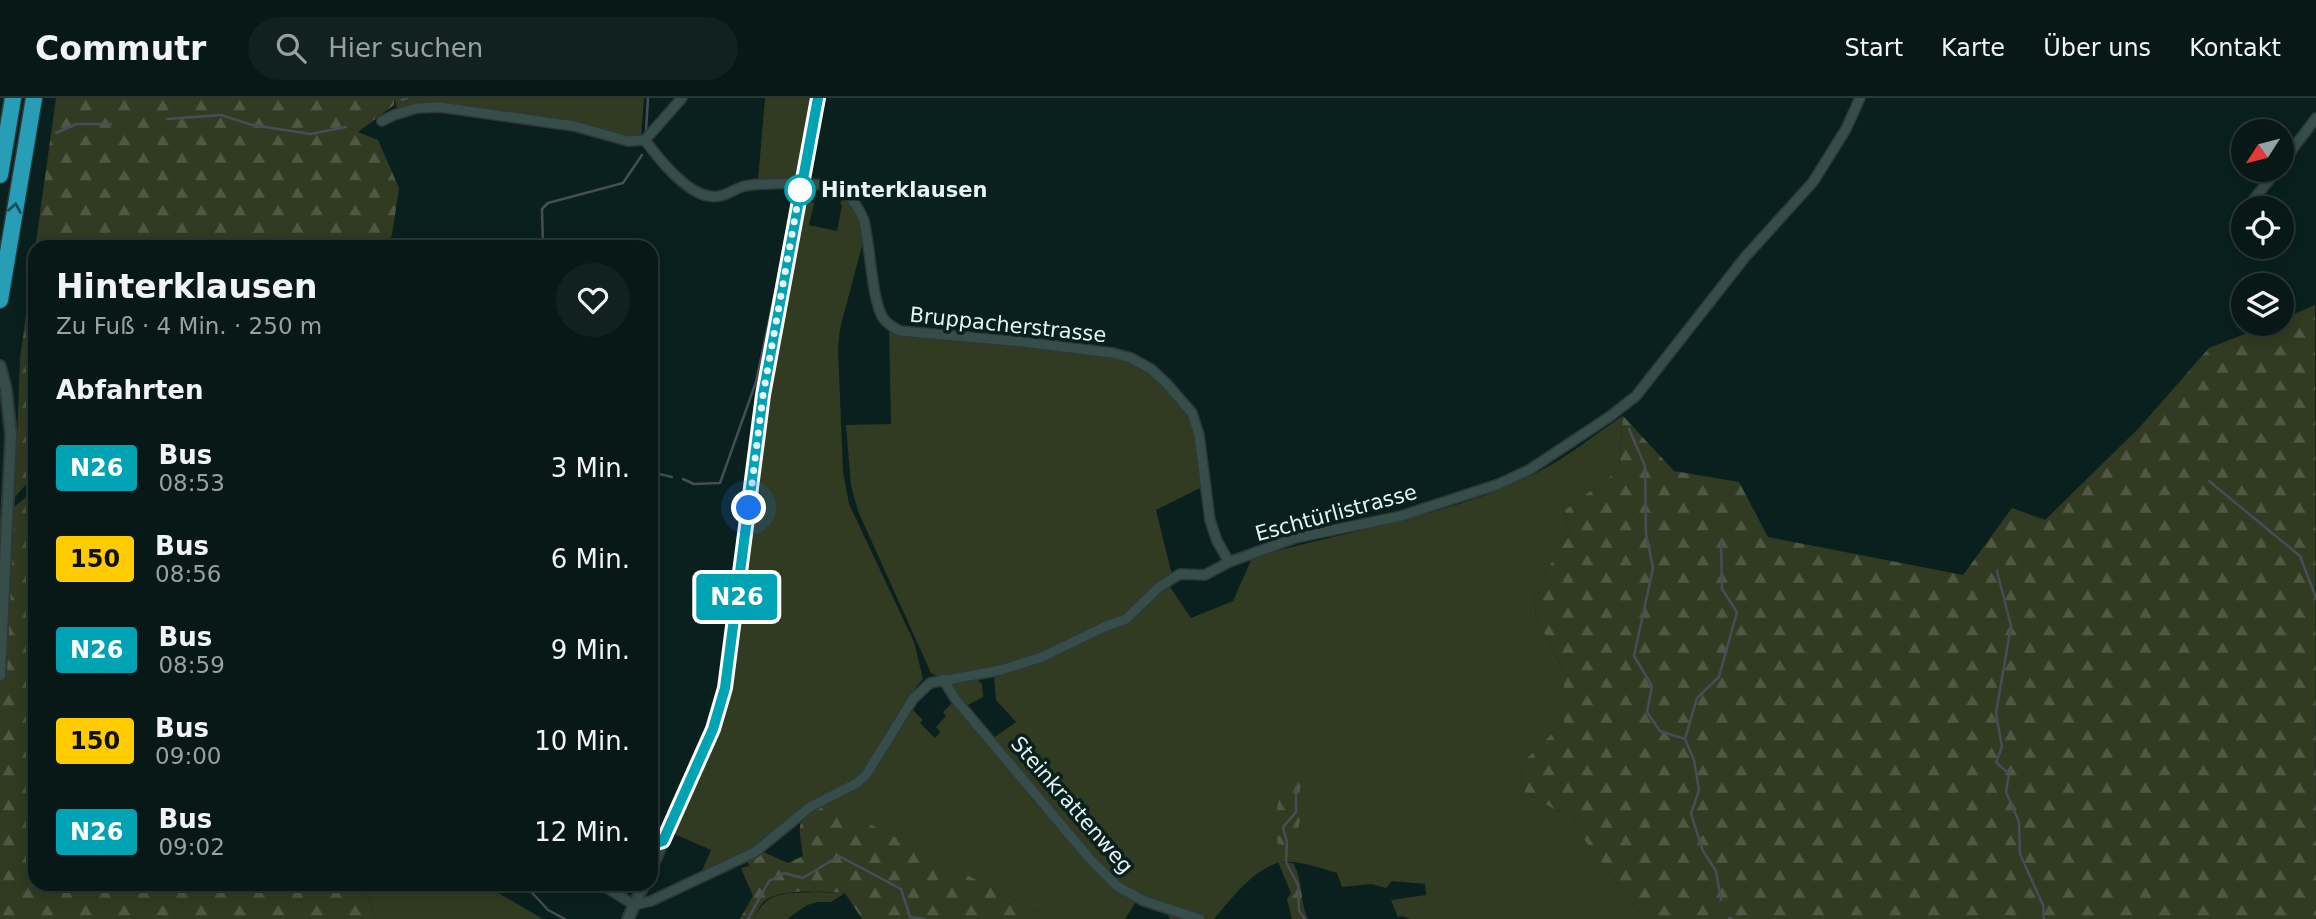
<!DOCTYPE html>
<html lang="de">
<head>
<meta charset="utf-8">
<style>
  body { margin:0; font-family:"DejaVu Sans",sans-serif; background:#11211f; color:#f1f3f6; height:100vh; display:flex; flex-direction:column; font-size:26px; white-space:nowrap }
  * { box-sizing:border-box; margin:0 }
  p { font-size:23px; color:#98a0a1 }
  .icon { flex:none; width:38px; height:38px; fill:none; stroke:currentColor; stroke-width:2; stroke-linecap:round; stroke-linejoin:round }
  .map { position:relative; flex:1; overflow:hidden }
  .drawer { position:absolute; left:28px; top:142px; width:630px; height:651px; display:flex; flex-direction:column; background:#081816; border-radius:21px; box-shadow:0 4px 18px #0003,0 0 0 2px #293735 }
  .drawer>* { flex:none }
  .badge { padding:0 14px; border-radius:5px; font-size:24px; line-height:46px }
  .needle { width:46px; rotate:234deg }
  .tools { position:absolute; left:2231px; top:21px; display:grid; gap:14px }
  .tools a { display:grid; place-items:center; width:63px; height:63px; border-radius:50%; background:#081816; box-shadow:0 4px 18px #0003,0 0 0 2px #293735; font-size:35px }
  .you { position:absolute; width:35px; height:35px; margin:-18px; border:5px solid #fff; border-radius:50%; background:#1a73e8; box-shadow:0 0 0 10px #1a73e833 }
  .map>.badge { position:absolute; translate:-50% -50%; box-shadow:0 0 0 4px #fff }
  h2 { padding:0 28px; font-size:26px; line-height:63px }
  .round { display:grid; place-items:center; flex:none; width:74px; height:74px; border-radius:37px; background:#11211f }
  .summary { display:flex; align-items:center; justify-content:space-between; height:119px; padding:0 28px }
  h1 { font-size:33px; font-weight:800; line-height:52px }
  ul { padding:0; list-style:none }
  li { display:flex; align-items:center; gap:21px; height:91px; padding:0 28px }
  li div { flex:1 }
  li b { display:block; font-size:26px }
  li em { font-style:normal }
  li .badge { min-width:77px; font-weight:700; text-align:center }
  header { display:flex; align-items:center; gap:42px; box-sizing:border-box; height:98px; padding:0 35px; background:#081816; border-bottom:2px solid #293735 }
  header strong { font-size:33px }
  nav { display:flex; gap:38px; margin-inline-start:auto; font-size:24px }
  .search { width:490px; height:63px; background:#11211f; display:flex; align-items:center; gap:18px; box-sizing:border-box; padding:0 24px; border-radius:38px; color:#98a0a1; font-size:26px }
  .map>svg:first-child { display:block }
</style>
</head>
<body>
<header>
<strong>Commutr</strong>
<div class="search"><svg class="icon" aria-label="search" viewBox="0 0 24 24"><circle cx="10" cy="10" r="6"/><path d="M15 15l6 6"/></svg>Hier suchen</div>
<nav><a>Start</a><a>Karte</a><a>Über uns</a><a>Kontakt</a></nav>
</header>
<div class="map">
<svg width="2316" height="821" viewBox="0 0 2316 821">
  <defs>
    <pattern id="forest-firs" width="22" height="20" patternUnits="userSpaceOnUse" patternTransform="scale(1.75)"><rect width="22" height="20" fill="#313b21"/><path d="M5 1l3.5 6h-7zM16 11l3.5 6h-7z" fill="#4f5842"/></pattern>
  </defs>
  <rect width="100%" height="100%" fill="#0a201e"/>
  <g fill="#313b21">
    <path d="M 394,0 L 644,0 L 641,39 L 621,39 L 571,22 L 427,4 L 397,11 Z"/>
    <path d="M 765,0 L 814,0 L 799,81 L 758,83 Z"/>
    <path d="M 818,91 L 810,102 L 814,105 L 809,127 L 837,133 L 842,107 L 840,106 L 843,98 L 860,119 L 864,140 L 840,231 L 838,251 L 843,373 L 849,406 L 914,544 L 923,581 L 916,589 L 872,665 L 858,679 L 847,687 L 832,692 L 807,708 L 764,745 L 701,775 L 711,752 L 672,735 L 722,617 L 764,322 L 805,96 Z"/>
    <path d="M 889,231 L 1017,243 L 1122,261 C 1146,270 1188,305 1195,330 C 1200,349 1200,370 1202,389 L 1156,412 L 1172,477 L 1126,516 L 1040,557 L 993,571 L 939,579 L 931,575 L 858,413 L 851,388 L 846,327 L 891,326 Z"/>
    <path d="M 1623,318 L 1619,372 L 1565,412 L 1570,436 L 1534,492 L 1536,519 L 1564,574 L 1564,624 L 1519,668 L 1525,694 L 1567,719 L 1644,821 L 1410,821 L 1402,818 L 1398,819 L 1391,802 L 1426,797 L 1425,786 L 1392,783 L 1386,790 L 1371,786 L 1342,789 L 1337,775 C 1322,770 1292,760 1277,765 C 1250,775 1232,800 1214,821 L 1170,821 L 1167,815 L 1137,802 L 1125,821 L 1051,821 L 825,703 L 863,684 L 870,679 L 913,612 L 923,622 L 920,625 L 935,640 L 940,634 L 936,629 L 946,618 L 943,614 L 953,604 L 989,643 L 1016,624 L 996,602 L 994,577 L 1114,528 L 1168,486 L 1191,520 L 1233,503 L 1252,460 C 1343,433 1454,418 1538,374 C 1568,359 1595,336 1623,318 Z"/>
    <path d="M 976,580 L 982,586 L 983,599 L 968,607 L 957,599 L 952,585 Z"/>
    <path d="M 363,786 L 483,786 L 543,821 L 376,821 Z"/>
    <path d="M 816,794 L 845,795 L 831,804 L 818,804 L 807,807 L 787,821 L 754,821 C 767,791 788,796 816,794 Z"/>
  </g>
  <g fill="url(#forest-firs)">
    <path d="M 56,0 L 394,0 L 394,7 L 358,34 L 378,42 L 399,90 L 392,137 L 386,149 L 35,149 L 35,376 L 15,399 L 20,260 Z"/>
    <path d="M 2315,207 L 2316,821 L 1644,821 L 1567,719 L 1525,694 L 1519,668 L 1564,624 L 1564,574 L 1536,519 L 1534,492 L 1570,436 L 1565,412 L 1619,372 L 1623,318 L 1674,373 L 1739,384 L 1768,439 L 1963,477 L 2012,410 L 2045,422 L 2139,330 L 2209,250 L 2270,226 L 2282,226 L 2282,221 Z"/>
    <path d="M 35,387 L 35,786 L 363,786 L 376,821 L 0,821 L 0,420 L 24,401 Z"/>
    <path d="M 1295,683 L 1301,685 L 1299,697 L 1303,709 L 1296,740 L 1283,747 L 1278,746 C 1273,723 1277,712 1281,690 Z"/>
    <path d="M 825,703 L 849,715 L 1051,821 L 862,821 L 845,795 C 825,794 783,790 766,802 C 760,806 757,814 754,821 L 740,821 L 753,798 L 741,770 L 749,768 L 747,761 L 761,753 L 788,765 L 803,758 C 798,722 795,725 825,703 Z"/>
    <path d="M 1278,764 L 1293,765 C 1304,783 1299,802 1308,821 L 1292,821 L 1287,801 L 1291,795 Z"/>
  </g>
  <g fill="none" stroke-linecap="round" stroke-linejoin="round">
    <g stroke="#454d59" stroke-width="2.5">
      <path d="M 402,2 L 407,0"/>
      <path d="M 167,21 L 221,17 L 252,27 L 311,36 L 346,29"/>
      <path d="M 646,33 L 648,0"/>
      <path d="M 56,35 L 76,26 L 111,26"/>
      <path d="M 543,149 L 542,111 L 548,105 L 623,85 L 642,57"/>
      <path d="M 1629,331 L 1645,368 L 1646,436 L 1653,470 L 1634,558 L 1652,588 L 1647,614 L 1660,633 L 1685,641 L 1694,662 L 1699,692 L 1691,716 L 1703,753 L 1716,773 L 1721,802"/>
      <path d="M 651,374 L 672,379"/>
      <path d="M 683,381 L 694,386 L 720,385 L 756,284 L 786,143"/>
      <path d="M 2209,383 L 2300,458 L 2316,500"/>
      <path d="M 1997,473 L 2011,528 L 1996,615 L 2002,649 L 1996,664 L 2009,676 L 2006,694 L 2019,724 L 2020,756 L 2043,807 L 2044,821"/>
      <path d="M 1685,641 L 1697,600 L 1719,579 L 1737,514 L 1722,491 L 1721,443"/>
      <path d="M 1296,690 L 1296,714 L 1283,729 L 1287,744 L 1286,764 L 1298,787 L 1299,813 L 1305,821"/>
      <path d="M 524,786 L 548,812 L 565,821"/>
      <path d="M 1729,820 L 1732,821"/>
      <path d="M 748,821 L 769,783 L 784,775 L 803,780 L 839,758 L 901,791 L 910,819 L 925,821"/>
    </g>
    <g stroke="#2e3937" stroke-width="12">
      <g id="minor">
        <path d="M 382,23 L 394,17 L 417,10 L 440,9 L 574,28 L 628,43 L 645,42 L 682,0"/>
        <path d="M 645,42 C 658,60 686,95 709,98 C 723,101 733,91 745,88 C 760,85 825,84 837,90 C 851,97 859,110 864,123 C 870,147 872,203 883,220 C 887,226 894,230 900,233 L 1023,244 L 1113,255 L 1131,260 L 1151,271 L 1167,286 L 1192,315 L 1199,337 L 1210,422 L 1217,443 L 1229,464"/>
        <path d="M 2282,65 L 2316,20"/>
        <path d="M 2251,105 L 2277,72"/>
        <path d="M 943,581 L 956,602 L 1090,761 L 1117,788 L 1144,803 L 1200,821"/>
        <path d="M 601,786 L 634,807 L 651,803 L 755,754 L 810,709 L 857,685 L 866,677 L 913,601 L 930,585 L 1001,572 L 1042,559 L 1104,529 L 1126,521 L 1159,489 L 1180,476 L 1205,477 L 1229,464 L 1295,440 L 1401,418 L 1499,386 L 1529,372 L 1609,319 L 1636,298 L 1746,158 L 1813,84 L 1846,31 L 1860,0"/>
      </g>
    </g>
    <g stroke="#2e3937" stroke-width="14">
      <g id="tertiary">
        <path d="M 0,268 L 6,291 L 11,337 L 0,577"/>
        <path d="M 651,771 L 713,631 L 725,590 L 763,297 L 818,0"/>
        <path d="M 628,821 L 644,786"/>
      </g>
    </g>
    <g stroke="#2e3937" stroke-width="19">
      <g id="motorway">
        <path d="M 0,77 L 13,0"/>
        <path d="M 0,202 L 34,0"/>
      </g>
    </g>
    <use href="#minor" stroke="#364d4a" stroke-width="9"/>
    <use href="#tertiary" stroke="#364d4a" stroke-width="10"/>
    <use href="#motorway" stroke="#289db6" stroke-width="16"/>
  </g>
  <defs><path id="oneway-chevron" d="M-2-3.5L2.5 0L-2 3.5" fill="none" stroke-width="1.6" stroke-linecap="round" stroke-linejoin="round" transform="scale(1.75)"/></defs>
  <use stroke="#16525b" href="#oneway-chevron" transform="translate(15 110) rotate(-80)"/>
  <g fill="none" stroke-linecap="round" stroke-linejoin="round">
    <g stroke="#fff" stroke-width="16">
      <path id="line" d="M 651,751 L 656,745 L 663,743 L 713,631 L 725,590 L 763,297 L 818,0"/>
    </g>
    <use href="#line" stroke="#00a3b4" stroke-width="10"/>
    <path stroke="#e7f4f2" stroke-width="7" stroke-dasharray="0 12.6" d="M 749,410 L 763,297 L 800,92"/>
  </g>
  <circle fill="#fff" stroke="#00a3b4" stroke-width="3.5" cx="800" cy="92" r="14"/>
  <g text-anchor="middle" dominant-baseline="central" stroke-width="7" stroke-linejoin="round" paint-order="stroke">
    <g font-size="21" font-weight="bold" fill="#e7f4f2" stroke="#0a201e" text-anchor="start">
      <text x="821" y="92">Hinterklausen</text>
    </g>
    <g font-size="21" fill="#e7f4f2" stroke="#0a201e">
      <text transform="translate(1008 227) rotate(6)">Bruppacherstrasse</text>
      <text transform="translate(1336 415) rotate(-15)">Eschtürlistrasse</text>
      <text transform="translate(1072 707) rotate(49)">Steinkrattenweg</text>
    </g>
  </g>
</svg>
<div class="tools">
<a><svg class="needle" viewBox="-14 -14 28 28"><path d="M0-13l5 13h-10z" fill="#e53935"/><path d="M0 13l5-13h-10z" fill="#98a0a1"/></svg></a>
<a><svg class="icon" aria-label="locate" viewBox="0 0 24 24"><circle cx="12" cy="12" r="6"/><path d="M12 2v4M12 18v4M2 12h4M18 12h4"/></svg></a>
<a><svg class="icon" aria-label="layers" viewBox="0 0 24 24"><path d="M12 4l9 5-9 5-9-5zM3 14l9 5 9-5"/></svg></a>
</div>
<div class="you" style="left:749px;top:410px"></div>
<b class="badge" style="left:737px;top:499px;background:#00a3b4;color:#fff">N26</b>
<section class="drawer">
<div class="summary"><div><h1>Hinterklausen</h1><p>Zu Fuß · 4 Min. · 250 m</p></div><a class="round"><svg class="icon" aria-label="heart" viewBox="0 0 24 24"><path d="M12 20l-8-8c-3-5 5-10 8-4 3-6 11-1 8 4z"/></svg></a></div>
<h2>Abfahrten</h2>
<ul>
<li><span class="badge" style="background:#00a3b4;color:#fff">N26</span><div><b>Bus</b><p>08:53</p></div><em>3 Min.</em></li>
<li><span class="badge" style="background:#fc0;color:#111">150</span><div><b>Bus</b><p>08:56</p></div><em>6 Min.</em></li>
<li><span class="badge" style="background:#00a3b4;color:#fff">N26</span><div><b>Bus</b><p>08:59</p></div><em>9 Min.</em></li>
<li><span class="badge" style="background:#fc0;color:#111">150</span><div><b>Bus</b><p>09:00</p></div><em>10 Min.</em></li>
<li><span class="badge" style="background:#00a3b4;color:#fff">N26</span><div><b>Bus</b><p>09:02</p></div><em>12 Min.</em></li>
</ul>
</section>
</div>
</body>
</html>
